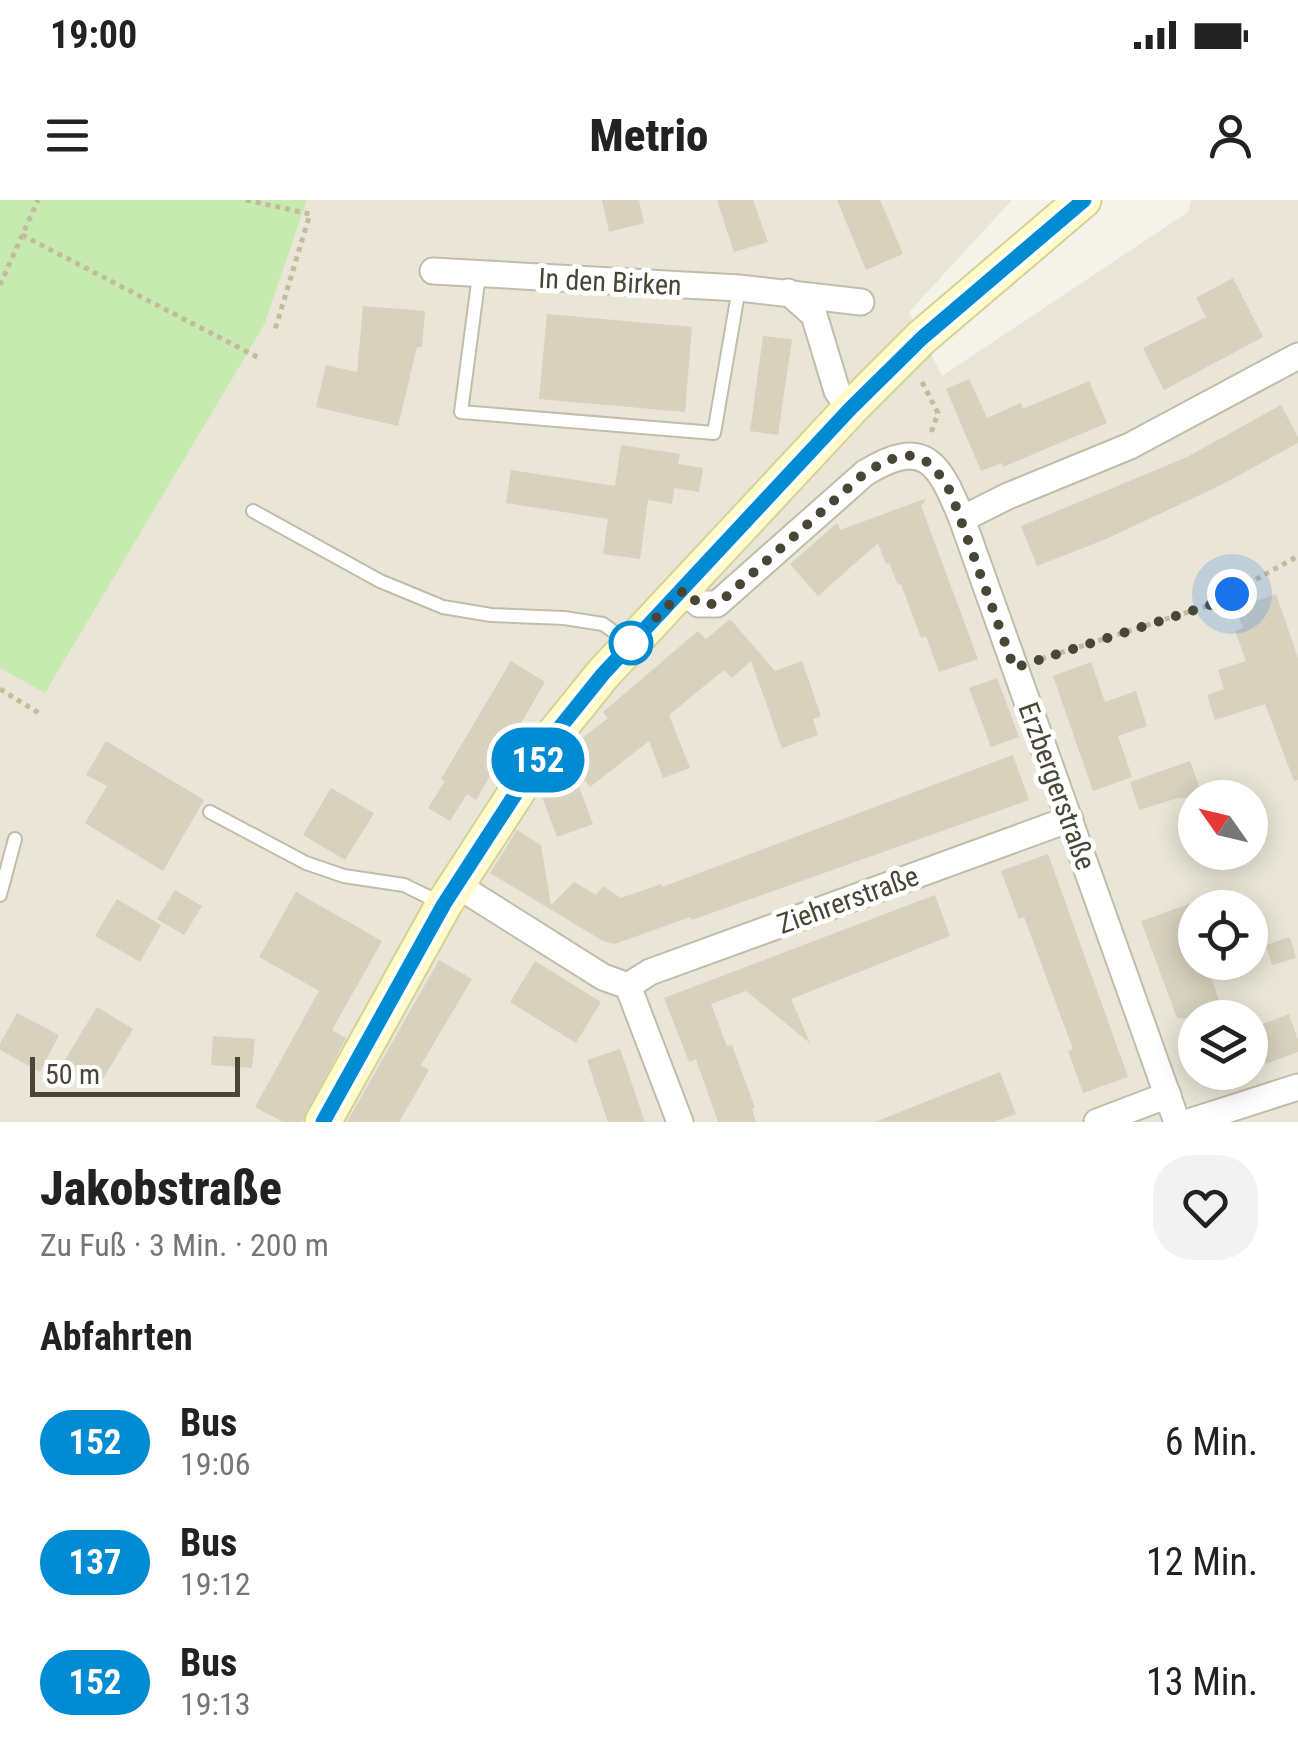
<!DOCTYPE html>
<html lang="de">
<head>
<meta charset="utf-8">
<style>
  body { margin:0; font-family:"Roboto Condensed",sans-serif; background:#f2f2f2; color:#222; height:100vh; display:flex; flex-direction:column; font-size:38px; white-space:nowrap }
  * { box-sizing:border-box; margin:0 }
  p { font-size:32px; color:#767676 }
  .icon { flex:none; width:55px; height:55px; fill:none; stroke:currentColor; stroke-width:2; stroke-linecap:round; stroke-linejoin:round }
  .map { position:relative; height:922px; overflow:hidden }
  .drawer { display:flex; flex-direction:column; background:#fff; flex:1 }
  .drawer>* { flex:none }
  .badge { padding:0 20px; border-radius:32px; font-size:35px; line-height:65px }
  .needle { width:65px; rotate:304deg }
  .buttons { position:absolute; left:1178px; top:580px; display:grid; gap:20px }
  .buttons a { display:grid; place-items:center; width:90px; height:90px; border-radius:50%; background:#fff; box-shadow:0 5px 25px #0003; font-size:50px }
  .scale { position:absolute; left:30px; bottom:25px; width:210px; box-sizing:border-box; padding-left:10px; border:5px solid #494537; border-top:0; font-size:28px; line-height:35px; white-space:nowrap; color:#494537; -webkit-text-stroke:8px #fff; paint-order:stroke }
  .you { position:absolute; width:50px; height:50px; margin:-25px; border:8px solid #fff; border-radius:50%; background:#1a73e8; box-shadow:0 0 0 15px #1a73e833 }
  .map>.badge { position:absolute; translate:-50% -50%; box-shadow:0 0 0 5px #fff }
  h2 { padding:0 40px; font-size:38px; line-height:90px }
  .round { display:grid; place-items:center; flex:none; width:105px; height:105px; border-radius:40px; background:#f2f2f2 }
  .summary { display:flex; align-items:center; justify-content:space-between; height:170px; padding:0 40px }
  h1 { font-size:48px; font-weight:800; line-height:75px }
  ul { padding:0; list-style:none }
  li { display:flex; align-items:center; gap:30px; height:120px; padding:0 40px }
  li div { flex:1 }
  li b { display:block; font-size:38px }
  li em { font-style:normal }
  li .badge { min-width:110px; font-weight:700; text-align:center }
  .status { display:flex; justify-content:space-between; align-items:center; height:70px; padding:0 50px; background:#fff; direction:ltr }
  .status svg { height:28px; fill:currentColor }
  header { display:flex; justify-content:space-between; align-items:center; height:130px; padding:0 40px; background:#fff; font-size:45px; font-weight:800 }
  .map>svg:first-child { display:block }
</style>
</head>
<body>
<div class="status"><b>19:00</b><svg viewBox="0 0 49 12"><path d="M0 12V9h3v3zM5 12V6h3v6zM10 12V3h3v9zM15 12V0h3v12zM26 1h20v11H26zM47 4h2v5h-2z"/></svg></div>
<header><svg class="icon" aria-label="menu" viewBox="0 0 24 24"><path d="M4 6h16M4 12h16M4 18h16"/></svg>Metrio<svg class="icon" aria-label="person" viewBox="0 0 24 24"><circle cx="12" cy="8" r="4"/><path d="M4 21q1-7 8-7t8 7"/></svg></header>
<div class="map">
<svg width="1298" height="922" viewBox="0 0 1298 922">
  <rect width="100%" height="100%" fill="#f5f3e9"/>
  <path fill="#e9e6d7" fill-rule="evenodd" d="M 0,0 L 1012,0 L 909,112 L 942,176 L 1188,12 L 1191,0 L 1298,0 L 1298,922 L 0,922 ZM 1195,598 L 1250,598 L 1250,652 L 1195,652 ZM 1195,708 L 1250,708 L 1250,762 L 1195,762 ZM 1195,818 L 1250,818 L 1250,872 L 1195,872 Z"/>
  <path fill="#c7eab1" d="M 0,0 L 307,0 L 264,125 L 45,493 L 0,468 Z"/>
  <g fill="#d7d1be">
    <path d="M 602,0 L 639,0 L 644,23 L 609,32 Z"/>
    <path d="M 717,0 L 753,0 L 768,42 L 734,52 Z"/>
    <path d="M 837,0 L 880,0 L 903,54 L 866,70 Z"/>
    <path d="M 1233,78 L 1263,137 L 1164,190 L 1143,148 L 1206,117 L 1196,98 Z"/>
    <path d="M 363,106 L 425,111 L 422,147 L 417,147 L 398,226 L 316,207 L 326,165 L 357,172 Z"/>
    <path d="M 547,114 L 692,127 L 685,212 L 539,199 Z"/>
    <path d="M 763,136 L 792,139 L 778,235 L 750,231 Z"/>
    <path d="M 969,179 L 987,218 L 1021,203 L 1023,209 L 1089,181 L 1107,223 L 1003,267 L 1002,263 L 981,271 L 946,189 Z"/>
    <path d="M 1281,205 L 1298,237 L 1298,243 L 1219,286 L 1106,339 L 1037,366 L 1021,326 L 1187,257 Z"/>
    <path d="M 621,245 L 680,254 L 678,264 L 703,268 L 699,292 L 674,288 L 672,304 L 648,300 L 640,359 L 603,354 L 608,319 L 506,303 L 511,270 L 615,286 Z"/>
    <path d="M 927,298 L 921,306 L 978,459 L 939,472 L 926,436 L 921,438 L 901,384 L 898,385 L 889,363 L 886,364 L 878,343 L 818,396 L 790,364 L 837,323 L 840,330 Z"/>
    <path d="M 1276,394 L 1298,458 L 1298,580 L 1294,581 L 1265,504 L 1215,520 L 1207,495 L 1224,489 L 1218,470 L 1246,461 L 1235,431 L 1243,428 L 1236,408 Z"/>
    <path d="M 730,419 L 775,471 L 802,461 L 821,516 L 813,519 L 818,535 L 782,548 L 751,461 L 732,478 L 724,470 L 669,515 L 690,568 L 663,578 L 649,541 L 590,587 L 566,555 L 572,546 L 608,518 L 603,512 L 698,431 L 706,439 Z"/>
    <path d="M 511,461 L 545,482 L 476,600 L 467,594 L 450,621 L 428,608 L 445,581 L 441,579 Z"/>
    <path d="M 1091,462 L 1105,502 L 1136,491 L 1147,526 L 1118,536 L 1132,577 L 1093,591 L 1053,476 Z"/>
    <path d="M 997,478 L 1019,537 L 991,547 L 969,488 Z"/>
    <path d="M 106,541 L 204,600 L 163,671 L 85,623 L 107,586 L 86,575 Z"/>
    <path d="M 1013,555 L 1029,600 L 692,720 L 690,717 L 615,744 L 603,741 L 490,673 L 517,630 L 541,645 L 551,705 L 574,682 L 596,695 L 603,686 L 621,698 L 661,684 L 662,687 Z"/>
    <path d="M 1190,561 L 1203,598 L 1178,598 L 1139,610 L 1130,582 Z"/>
    <path d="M 578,584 L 593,624 L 557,637 L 542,597 Z"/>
    <path d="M 331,588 L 374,613 L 345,660 L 303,635 Z"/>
    <path d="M 1048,654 L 1128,877 L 1083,893 L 1068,851 L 1073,849 L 1024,717 L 1019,719 L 1001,671 Z"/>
    <path d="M 175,690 L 202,706 L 184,735 L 157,719 Z"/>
    <path d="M 296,692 L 382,741 L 332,830 L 346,838 L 302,922 L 283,922 L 255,907 L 319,791 L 259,757 Z"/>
    <path d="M 935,695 L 950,736 L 791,799 L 810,843 L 746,791 L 711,804 L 727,846 L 732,845 L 755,908 L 752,909 L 756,922 L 718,922 L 696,859 L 689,862 L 664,798 Z"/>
    <path d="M 117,699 L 161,725 L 140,762 L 95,736 Z"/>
    <path d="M 1195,702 L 1195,762 L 1206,762 L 1225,818 L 1177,818 L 1141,721 Z"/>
    <path d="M 1290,737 L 1296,758 L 1272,765 L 1266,745 Z"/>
    <path d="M 439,760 L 472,779 L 421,865 L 429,870 L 399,922 L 347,922 Z"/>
    <path d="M 535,761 L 601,802 L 576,843 L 510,802 Z"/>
    <path d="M 97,807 L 133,829 L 101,882 L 65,860 Z"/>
    <path d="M 17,813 L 59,835 L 40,872 L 0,850 L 0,844 Z"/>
    <path d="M 1289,814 L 1298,840 L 1298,852 L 1266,864 L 1253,828 Z"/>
    <path d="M 213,836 L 255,839 L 252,868 L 211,865 Z"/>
    <path d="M 620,849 L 645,922 L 608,922 L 587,860 Z"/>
    <path d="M 1000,872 L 1016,914 L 994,922 L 875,922 Z"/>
  </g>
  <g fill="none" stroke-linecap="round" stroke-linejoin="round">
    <g stroke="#c1bdab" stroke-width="16">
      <g id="lane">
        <path d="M 479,75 L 461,212 L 714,233 L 739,88"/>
        <path d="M 253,311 L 380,381 L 443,407 L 491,415 L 564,418 L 603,424 L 628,442"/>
        <path d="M 210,612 L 306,663 L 344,676 L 404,685 L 443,704"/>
        <path d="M 0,695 L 15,639"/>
      </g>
    </g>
    <g stroke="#c1bdab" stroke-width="29">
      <g id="street">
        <path d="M 433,71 L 739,88 L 861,102"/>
        <path d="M 788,92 L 814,115 L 837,191 L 850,209"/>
        <path d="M 962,319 L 1008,296 L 1130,246 L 1298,156"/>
        <path d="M 684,390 L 699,404 L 717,404 L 865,273 C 925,236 939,263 962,319 L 1177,922"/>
        <path d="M 457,685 L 603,777 L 628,786 L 680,922"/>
        <path d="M 628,786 L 650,772 L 1070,619"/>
        <path d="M 1097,922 L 1168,895"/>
        <path d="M 1189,922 L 1298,887"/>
      </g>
    </g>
    <g stroke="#d6d098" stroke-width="39">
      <path id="secondary" d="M 323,922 L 444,704 L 553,536 L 603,474 L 850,209 L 922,137 L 1083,0"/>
    </g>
    <g stroke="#c3bc9c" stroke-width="5" stroke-dasharray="5 5" stroke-linecap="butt">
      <path d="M 246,0 L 310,14 L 274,133"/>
      <path d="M 22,35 L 259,158"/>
      <path d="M 0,85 L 38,0"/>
      <path d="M 922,182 L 938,213 L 930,236"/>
      <path d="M 1041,459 L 1210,405 L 1298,356"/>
      <path d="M 0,489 L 42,515"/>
    </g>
    <use href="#lane" stroke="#fff" stroke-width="12"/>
    <use href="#street" stroke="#fff" stroke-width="25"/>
    <use href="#secondary" stroke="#fffbc9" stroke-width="35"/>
  </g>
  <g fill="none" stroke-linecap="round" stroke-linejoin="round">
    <g stroke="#fff" stroke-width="22">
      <path id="line" d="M 323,922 L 444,704 L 553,536 L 603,474 L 850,209 L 922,138 L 1084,0"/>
    </g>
    <use href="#line" stroke="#008bd2" stroke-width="15"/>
    <path stroke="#494537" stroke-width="10" stroke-dasharray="0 18" d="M 631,443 L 684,390 L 699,404 L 718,404 L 865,273 C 907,247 926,248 951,293 L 1014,468 L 1210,405 L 1232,394"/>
  </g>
  <circle fill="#fff" stroke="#008bd2" stroke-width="5" cx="631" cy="443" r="20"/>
  <g text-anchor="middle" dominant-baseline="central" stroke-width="10" stroke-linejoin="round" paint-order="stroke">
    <g font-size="28" fill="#494537" stroke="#fff">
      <text transform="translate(610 82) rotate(3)">In den Birken</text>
      <text transform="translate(1057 586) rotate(70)">Erzbergerstraße</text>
      <text transform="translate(848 700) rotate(-20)">Ziehrerstraße</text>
    </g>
  </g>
</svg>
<div class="buttons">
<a><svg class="needle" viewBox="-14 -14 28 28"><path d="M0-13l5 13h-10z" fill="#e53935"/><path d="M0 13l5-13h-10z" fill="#767676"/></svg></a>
<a><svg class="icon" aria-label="locate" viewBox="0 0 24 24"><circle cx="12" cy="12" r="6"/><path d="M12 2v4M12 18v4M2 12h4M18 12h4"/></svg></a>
<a><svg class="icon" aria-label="layers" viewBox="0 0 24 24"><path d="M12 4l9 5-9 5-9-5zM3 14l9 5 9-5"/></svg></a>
</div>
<div class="scale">50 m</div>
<div class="you" style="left:1232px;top:394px"></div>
<b class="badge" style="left:538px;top:560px;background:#008bd2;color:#fff">152</b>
</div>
<section class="drawer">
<div class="summary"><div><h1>Jakobstraße</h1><p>Zu Fuß · 3 Min. · 200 m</p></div><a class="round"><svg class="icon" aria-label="heart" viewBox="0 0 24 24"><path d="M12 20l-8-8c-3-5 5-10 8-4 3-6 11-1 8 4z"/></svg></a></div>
<h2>Abfahrten</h2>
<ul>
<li><span class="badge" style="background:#008bd2;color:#fff">152</span><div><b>Bus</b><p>19:06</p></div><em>6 Min.</em></li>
<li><span class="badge" style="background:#008bd2;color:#fff">137</span><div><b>Bus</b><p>19:12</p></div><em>12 Min.</em></li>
<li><span class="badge" style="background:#008bd2;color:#fff">152</span><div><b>Bus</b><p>19:13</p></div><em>13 Min.</em></li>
</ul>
</section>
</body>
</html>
